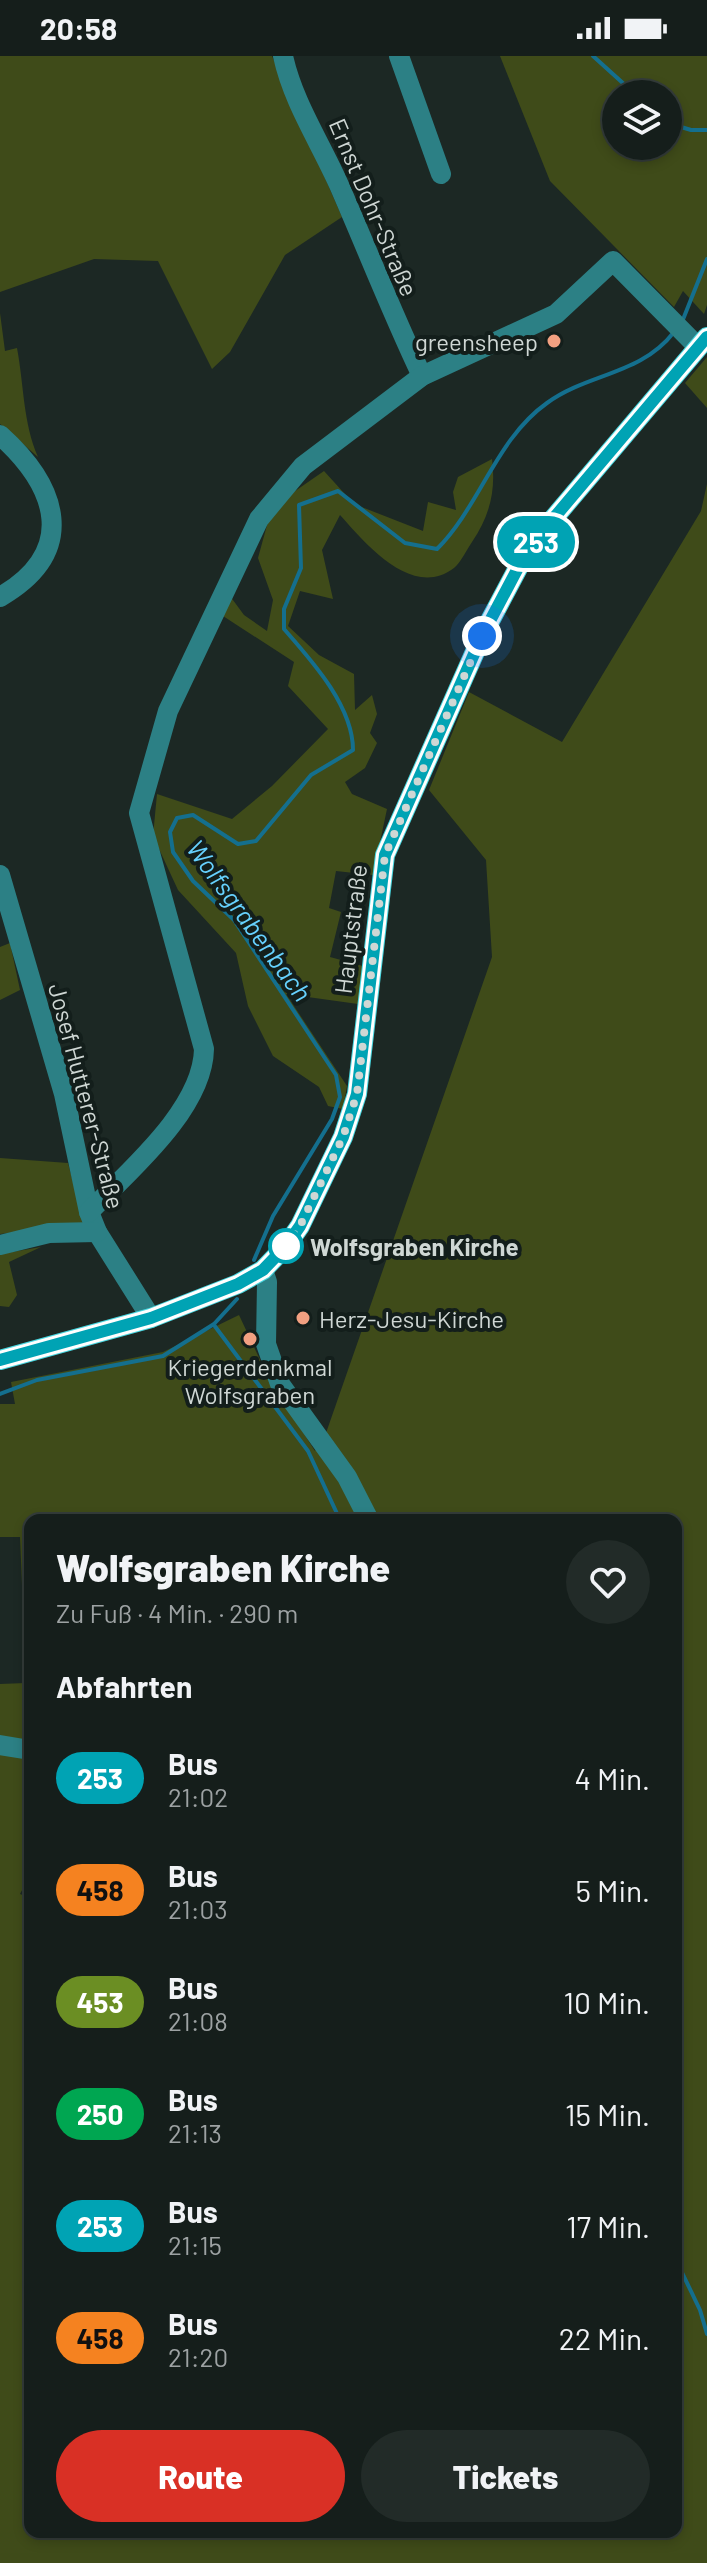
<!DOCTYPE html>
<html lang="de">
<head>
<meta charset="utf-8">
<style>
  body { margin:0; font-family:Barlow,sans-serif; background:#222b28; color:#f1f3f6; height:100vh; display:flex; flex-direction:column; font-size:30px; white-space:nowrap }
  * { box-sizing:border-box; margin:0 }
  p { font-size:26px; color:#9da2a3 }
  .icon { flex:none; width:44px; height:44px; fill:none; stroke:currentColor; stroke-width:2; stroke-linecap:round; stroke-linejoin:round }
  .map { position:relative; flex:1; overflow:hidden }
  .sheet { position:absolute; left:24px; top:1458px; width:658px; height:1024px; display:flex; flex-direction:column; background:#151e1b; border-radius:16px; box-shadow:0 4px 12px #0003,0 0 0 2px #343c3a }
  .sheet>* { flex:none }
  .badge { padding:0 16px; border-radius:26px; font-size:28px; line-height:52px }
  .tools { position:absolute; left:602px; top:24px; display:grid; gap:16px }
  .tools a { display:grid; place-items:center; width:80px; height:80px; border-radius:50%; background:#151e1b; box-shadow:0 4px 12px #0003,0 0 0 2px #343c3a; font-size:40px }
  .you { position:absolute; width:40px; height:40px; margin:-20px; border:6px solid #fff; border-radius:50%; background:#1a73e8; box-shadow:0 0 0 12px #1a73e833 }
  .map>.badge { position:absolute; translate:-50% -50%; box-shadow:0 0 0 4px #fff }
  h2 { padding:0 32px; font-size:30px; line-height:72px }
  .round { display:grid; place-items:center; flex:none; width:84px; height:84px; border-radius:42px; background:#222b28 }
  .summary { display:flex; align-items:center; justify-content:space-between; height:136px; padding:0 32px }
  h1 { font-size:38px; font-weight:800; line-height:60px }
  .button { display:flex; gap:16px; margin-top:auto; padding:16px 32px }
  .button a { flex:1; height:92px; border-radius:48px; background:#d93025; color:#fff; font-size:32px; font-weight:800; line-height:92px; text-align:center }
  .button a+a { background:#222b28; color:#f1f3f6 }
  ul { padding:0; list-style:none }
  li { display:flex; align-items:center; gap:24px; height:112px; padding:0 32px }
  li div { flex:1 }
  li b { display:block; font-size:30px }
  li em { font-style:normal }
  li .badge { min-width:88px; font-weight:700; text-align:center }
  .status { display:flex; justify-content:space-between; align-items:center; height:56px; padding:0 40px; background:#151e1b; direction:ltr }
  .status svg { height:22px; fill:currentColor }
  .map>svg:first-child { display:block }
</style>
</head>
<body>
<div class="status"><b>20:58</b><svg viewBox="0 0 49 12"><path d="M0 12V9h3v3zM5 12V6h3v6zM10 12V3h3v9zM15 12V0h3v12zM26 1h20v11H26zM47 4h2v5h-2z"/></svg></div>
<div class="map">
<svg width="707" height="2507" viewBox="0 0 707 2507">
  <rect width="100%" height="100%" fill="#1c2824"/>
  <g fill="#3f4b19" fill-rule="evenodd">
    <path d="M 0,0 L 272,0 L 342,161 L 285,199 L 230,296 L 212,313 L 158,205 L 94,203 L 0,236 Z"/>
    <path d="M 500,0 L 707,0 L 707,249 L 704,258 L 683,235 L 674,251 L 550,125 ZM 616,38 L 668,38 L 668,90 L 616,90 Z"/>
    <path d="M 0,257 L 5,295 L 17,292 C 24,329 23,367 38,401 L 0,368 Z"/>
    <path d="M 707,301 L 707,352 L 685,327 Z"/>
    <path d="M 492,403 C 496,435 490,459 472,486 C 467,493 461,506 454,512 C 412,544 365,487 340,459 L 322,494 L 333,543 L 300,535 L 288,570 L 319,599 L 354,618 L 355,654 L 372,639 L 377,658 L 370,677 L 377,687 L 365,712 L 345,726 L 352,738 L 387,753 L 373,819 L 336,815 L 329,852 L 341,856 L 330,901 L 363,910 L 358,948 L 286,938 L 347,1030 L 343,1053 L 328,1050 L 319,1031 L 273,1000 L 248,950 L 236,897 L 178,834 L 153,780 L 157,738 L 232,763 L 272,730 L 328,673 L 288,630 L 294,606 L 223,560 L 230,540 L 244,559 L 267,575 L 273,544 L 258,502 L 272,451 L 324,415 L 354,448 L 423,475 L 428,446 L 456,454 L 453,436 L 458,421 Z"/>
    <path d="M 707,428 L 707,2507 L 0,2507 L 0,1695 L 30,1698 L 30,1819 L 20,1838 L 30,1842 L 30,2476 L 676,2476 L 676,1464 L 30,1464 L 30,1688 L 0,1685 L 0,1628 L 26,1627 L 20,1481 L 0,1481 L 0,1348 L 15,1348 L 11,1326 L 163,1296 L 239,1259 L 270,1325 L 315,1395 L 326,1377 L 492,901 L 486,804 L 429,734 L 469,636 L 562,686 L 701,455 Z"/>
    <path d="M 10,887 L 20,934 L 0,944 L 0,891 Z"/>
    <path d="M 0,1102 L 68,1107 L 84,1168 L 0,1178 Z"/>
    <path d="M 41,1191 L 9,1206 L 17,1239 L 9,1251 L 0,1250 L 0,1198 Z"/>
  </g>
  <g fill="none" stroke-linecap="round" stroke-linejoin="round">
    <g stroke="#146f8e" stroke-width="4">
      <path d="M 593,0 L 635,38"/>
      <path d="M 668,67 L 691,74 L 707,74"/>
      <path d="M 682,266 L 707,203"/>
      <path d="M 254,1204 L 273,1160 L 332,1063 L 340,1041 L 336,1019 L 234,864 L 193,825 L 173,796 L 170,776 L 177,762 L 193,759 L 238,788 L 256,785 L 311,719 L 353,694 C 353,650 312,605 284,573 L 284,553 L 301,512 L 299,449 L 338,435 L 405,487 L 437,493 C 480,450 496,383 547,347 C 588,317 641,319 674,276"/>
      <path d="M 214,1269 L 308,1395 L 340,1464"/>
      <path d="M 0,1338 L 37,1324 L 163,1300 L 214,1268 L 237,1243"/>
      <path d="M 676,2204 L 700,2254 L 707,2278"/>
    </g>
    <g stroke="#2c8085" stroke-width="20">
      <path d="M 283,0 C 293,46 320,86 339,129 C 367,193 392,257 422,320"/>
      <path d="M 399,0 L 441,118"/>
      <path d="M 0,379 C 58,431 79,495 0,541"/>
      <path d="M 0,819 L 64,1038 L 89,1156 L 97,1176 L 151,1262"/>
      <path d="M 89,1156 C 129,1115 203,1053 204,993 L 139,757 L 168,655 L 259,463 L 303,410 L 422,320 L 556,258 L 613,205 L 698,291"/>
      <path d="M 0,1189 L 49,1177 L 97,1176"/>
      <path d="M 263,1214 L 267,1226 L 266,1288 L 280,1328 L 347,1421 L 369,1464"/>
      <path d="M 0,1689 L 30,1694"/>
    </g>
    <path stroke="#47d7e0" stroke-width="20" d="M 0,1304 L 151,1262 L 238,1228 L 263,1214 L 286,1190 L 300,1170 L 343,1081 L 357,1038 L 385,799 L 482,580 L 519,510 L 553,463 L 707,281"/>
  </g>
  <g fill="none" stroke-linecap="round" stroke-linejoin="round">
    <g stroke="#fff" stroke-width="18">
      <path id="line" d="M 0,1304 L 151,1262 L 238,1228 L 263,1214 L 286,1190 L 300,1170 L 343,1081 L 357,1038 L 385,799 L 482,580 L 519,510 L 553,463 L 707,281"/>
    </g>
    <use href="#line" stroke="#00a3b4" stroke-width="12"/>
    <path stroke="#cfd7d4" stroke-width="8" stroke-dasharray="0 14.4" d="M 286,1190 L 300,1170 L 343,1081 L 357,1038 L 385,799 L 482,580"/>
  </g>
  <g fill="#f2a081" stroke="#131e1b" stroke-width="3">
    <circle cx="554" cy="285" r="8"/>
    <circle cx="303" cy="1262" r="8"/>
    <circle cx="250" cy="1283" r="8"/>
  </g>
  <circle fill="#fff" stroke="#00a3b4" stroke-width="4" cx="286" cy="1190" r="16"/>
  <g text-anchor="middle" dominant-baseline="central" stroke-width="8" stroke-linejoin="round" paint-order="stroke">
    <g font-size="24" fill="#cfd7d4" stroke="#131e1b">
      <text transform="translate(374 151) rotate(67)">Ernst Dohr-Straße</text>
      <text transform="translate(350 873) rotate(-83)">Hauptstraße</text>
      <text transform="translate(87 1040) rotate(75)">Josef Hutterer-Straße</text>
    </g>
    <g font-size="24" fill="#cfd7d4" stroke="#131e1b" text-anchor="end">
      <text x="538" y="285">greensheep</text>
      <text x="319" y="1262" text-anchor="start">Herz-Jesu-Kirche</text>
      <text x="250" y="1310" text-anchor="middle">Kriegerdenkmal<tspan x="250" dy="28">Wolfsgraben</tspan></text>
    </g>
    <g font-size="24" font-weight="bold" fill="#cfd7d4" stroke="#131e1b" text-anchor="start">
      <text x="310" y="1190">Wolfsgraben Kirche</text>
    </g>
    <g font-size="26" font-style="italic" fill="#66d1fe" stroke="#131e1b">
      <text transform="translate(250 864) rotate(54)">Wolfsgrabenbach</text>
    </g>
  </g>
</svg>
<div class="tools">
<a><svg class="icon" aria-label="layers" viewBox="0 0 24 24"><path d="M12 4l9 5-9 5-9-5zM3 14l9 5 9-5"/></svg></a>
</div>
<div class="you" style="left:482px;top:580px"></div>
<b class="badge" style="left:536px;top:486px;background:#00a3b4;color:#fff">253</b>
<section class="sheet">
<div class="summary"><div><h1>Wolfsgraben Kirche</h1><p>Zu Fuß · 4 Min. · 290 m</p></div><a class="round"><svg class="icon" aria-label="heart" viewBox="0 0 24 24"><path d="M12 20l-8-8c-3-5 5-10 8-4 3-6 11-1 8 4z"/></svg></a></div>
<h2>Abfahrten</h2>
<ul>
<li><span class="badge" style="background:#00a3b4;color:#fff">253</span><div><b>Bus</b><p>21:02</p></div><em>4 Min.</em></li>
<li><span class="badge" style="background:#f58220;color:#111">458</span><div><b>Bus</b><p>21:03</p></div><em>5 Min.</em></li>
<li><span class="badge" style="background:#6b8e23;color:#fff">453</span><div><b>Bus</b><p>21:08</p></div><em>10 Min.</em></li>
<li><span class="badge" style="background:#00a651;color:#fff">250</span><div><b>Bus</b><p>21:13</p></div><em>15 Min.</em></li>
<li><span class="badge" style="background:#00a3b4;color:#fff">253</span><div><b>Bus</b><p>21:15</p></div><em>17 Min.</em></li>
<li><span class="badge" style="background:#f58220;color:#111">458</span><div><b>Bus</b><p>21:20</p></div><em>22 Min.</em></li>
</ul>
<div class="button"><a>Route</a><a>Tickets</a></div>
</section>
</div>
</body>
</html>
